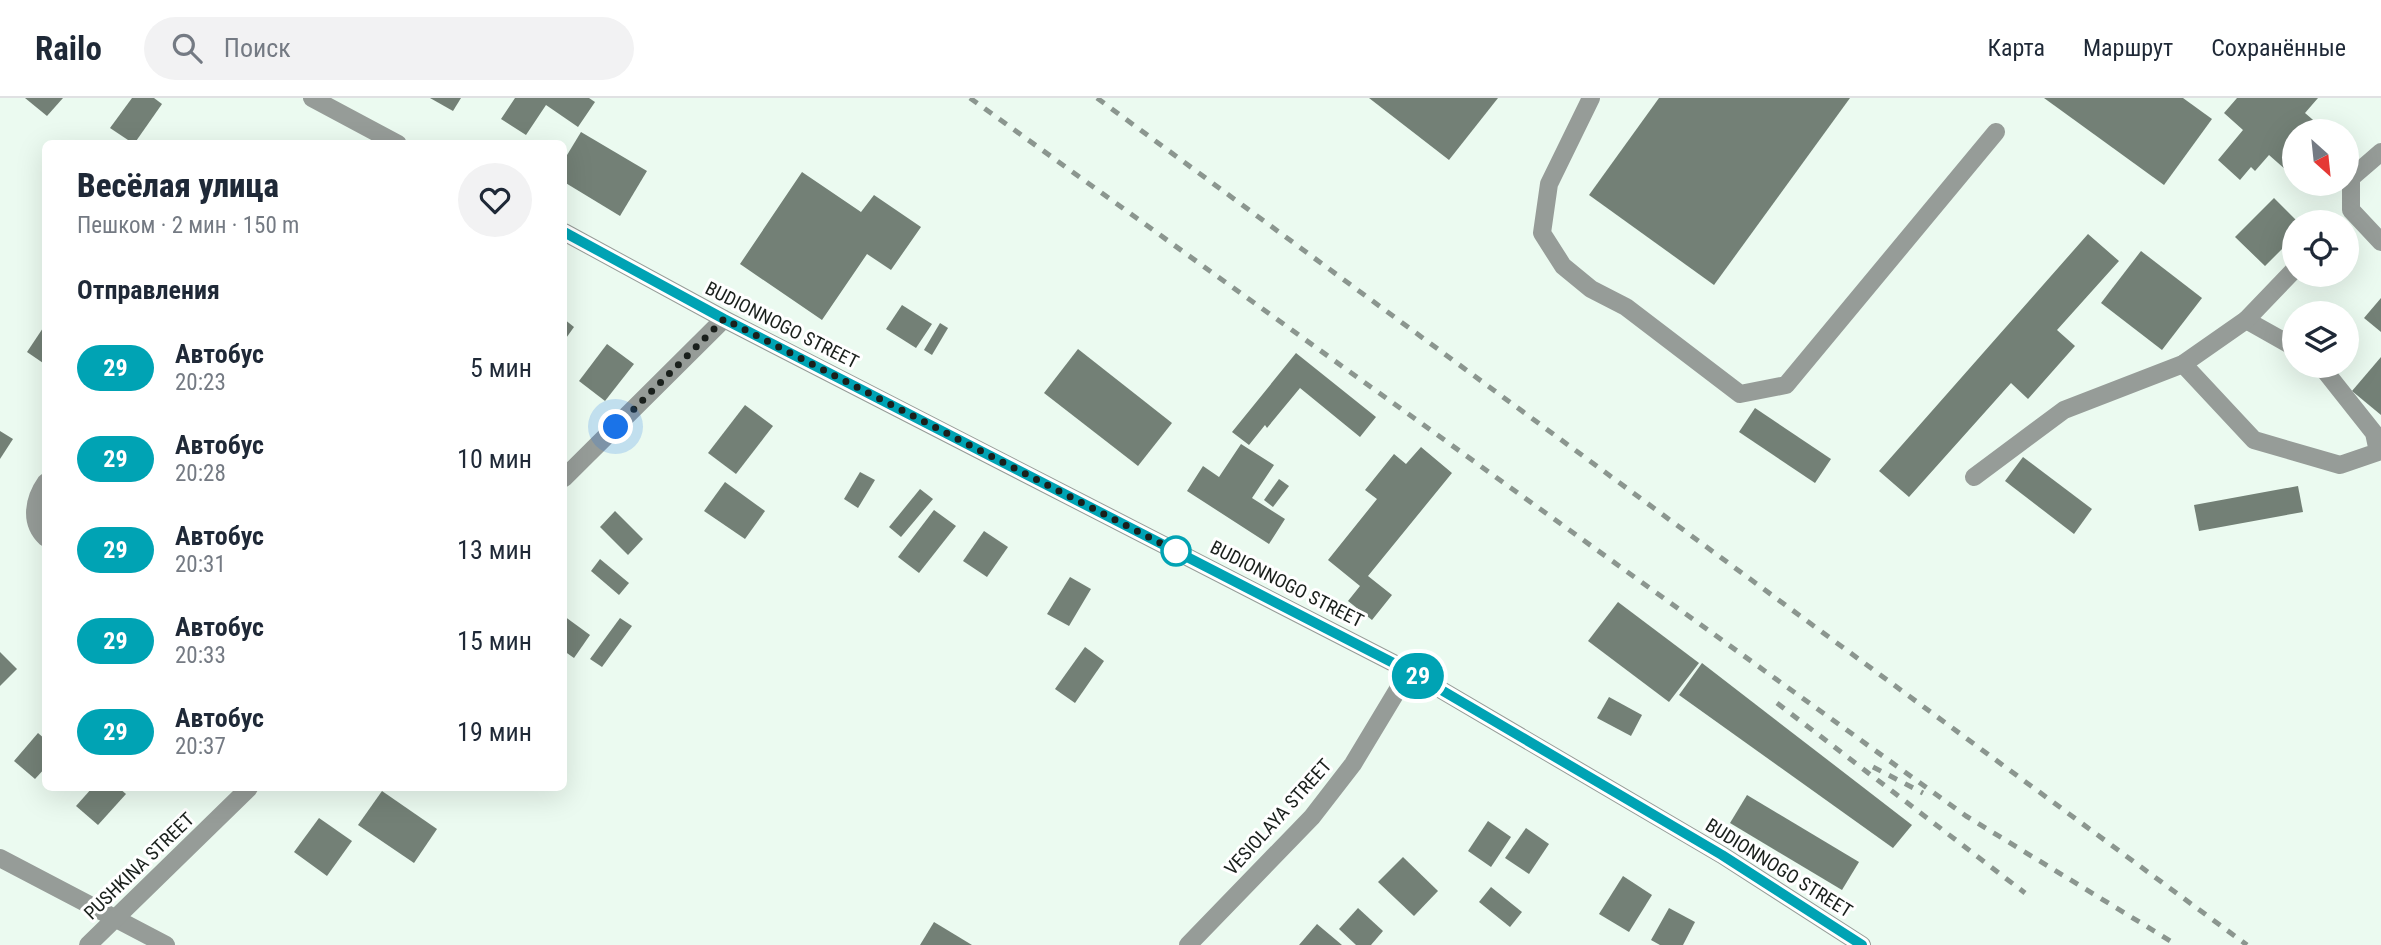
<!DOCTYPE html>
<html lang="ru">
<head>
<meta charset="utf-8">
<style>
  body { margin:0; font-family:"Roboto Condensed",sans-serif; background:#f2f2f3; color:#1f2937; height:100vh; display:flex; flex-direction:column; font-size:26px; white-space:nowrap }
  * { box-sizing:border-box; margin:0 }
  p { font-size:23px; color:#747a83 }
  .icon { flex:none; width:38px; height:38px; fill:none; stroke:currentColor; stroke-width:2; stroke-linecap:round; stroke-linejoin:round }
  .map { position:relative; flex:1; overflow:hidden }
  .sheet { position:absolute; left:42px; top:42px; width:525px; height:651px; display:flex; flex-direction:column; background:#fff; border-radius:10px; box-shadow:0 7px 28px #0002 }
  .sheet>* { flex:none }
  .badge { padding:0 14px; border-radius:23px; font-size:24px; line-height:46px }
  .needle { width:46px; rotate:153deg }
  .fabs { position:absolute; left:2282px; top:21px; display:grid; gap:14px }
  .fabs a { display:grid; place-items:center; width:77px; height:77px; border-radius:50%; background:#fff; box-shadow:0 7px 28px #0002; font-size:35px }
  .you { position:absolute; width:35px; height:35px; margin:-18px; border:5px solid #fff; border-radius:50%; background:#1a73e8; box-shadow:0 0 0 10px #1a73e833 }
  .map>.badge { position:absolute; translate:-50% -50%; box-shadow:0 0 0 4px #fff }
  h2 { padding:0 35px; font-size:26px; line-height:63px }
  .round { display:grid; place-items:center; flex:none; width:74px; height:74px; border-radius:37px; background:#f2f2f3 }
  .summary { display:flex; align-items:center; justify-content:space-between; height:119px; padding:0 35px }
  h1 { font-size:33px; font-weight:800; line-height:52px }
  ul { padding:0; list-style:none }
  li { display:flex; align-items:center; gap:21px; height:91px; padding:0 35px }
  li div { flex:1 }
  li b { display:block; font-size:26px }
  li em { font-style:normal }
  li .badge { min-width:77px; font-weight:700; text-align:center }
  header { display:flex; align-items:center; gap:42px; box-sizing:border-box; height:98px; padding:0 35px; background:#fff; border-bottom:2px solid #e0e1e3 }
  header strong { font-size:33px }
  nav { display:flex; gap:38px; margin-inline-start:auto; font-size:24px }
  .search { width:490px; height:63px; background:#f2f2f3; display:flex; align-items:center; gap:18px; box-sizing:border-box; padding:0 24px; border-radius:38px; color:#747a83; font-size:26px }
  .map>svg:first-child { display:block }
</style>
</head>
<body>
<header>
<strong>Railo</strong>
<div class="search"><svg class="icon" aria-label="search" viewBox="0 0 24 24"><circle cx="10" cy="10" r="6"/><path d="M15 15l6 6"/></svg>Поиск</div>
<nav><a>Карта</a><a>Маршрут</a><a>Сохранённые</a></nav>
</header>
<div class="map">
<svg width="2381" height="847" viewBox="0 0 2381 847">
  <rect width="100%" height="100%" fill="#ebfaf0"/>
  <g fill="#738076">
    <path d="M 25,0 L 63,0 L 47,18 Z"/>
    <path d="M 132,0 L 154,0 L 162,6 L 134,46 L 110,30 Z"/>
    <path d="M 430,0 L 461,0 L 453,13 Z"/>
    <path d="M 515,0 L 589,0 L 595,4 L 578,29 L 546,7 L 526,37 L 501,21 Z"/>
    <path d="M 1369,0 L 1498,0 L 1449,62 Z"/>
    <path d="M 1659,0 L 1850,0 L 1714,187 L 1589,97 Z"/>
    <path d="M 2044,0 L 2183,0 L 2212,21 L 2164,87 Z"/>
    <path d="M 2237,0 L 2318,0 L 2305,15 L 2326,33 L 2294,33 L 2294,79 L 2269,57 L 2255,73 L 2251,69 L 2240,82 L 2218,62 L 2243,32 L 2224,15 Z"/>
    <path d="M 581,34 L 647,73 L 620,118 L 564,84 L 564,62 Z"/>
    <path d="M 802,74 L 861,114 L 874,97 L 921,129 L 891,172 L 867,156 L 822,222 L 740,166 Z"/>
    <path d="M 2274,100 L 2298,124 L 2294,124 L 2294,139 L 2265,168 L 2235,139 Z"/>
    <path d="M 2088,136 L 2119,163 L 2057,232 L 2075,248 L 2028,301 L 2011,285 L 1909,399 L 1879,373 Z"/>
    <path d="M 2141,153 L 2202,200 L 2162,252 L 2101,205 Z"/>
    <path d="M 2381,200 L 2381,234 L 2364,220 Z"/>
    <path d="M 902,207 L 932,226 L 916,250 L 886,231 Z"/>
    <path d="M 564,221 L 574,229 L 564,243 Z"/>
    <path d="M 940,225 L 948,230 L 932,257 L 924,252 Z"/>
    <path d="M 43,230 L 46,232 L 46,267 L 27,254 Z"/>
    <path d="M 607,246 L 634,266 L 605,303 L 579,283 Z"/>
    <path d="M 1078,251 L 1172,325 L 1138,368 L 1044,295 Z"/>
    <path d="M 1296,255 L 1376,319 L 1360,339 L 1300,290 L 1267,330 L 1265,327 L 1249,347 L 1232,334 Z"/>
    <path d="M 2381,259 L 2381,317 L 2352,293 Z"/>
    <path d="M 745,307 L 773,328 L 736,376 L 708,355 Z"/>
    <path d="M 1755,310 L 1831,361 L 1815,385 L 1739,334 Z"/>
    <path d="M 0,333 L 13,341 L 0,361 Z"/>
    <path d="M 1241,346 L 1274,367 L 1252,400 L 1285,421 L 1269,446 L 1187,393 L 1203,368 L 1219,379 Z"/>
    <path d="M 1421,349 L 1452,375 L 1368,478 L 1392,497 L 1372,522 L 1348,503 L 1360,488 L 1328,462 L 1377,401 L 1365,392 L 1394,356 L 1406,366 Z"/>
    <path d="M 2023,359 L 2092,411 L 2074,436 L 2005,383 Z"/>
    <path d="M 860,374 L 875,382 L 858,410 L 844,401 Z"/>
    <path d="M 1279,381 L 1289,388 L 1273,409 L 1264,402 Z"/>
    <path d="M 725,384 L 765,413 L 745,441 L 704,413 Z"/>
    <path d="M 2298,388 L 2303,414 L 2199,433 L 2194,407 Z"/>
    <path d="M 920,391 L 933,401 L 901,439 L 889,429 Z"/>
    <path d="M 934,412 L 956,428 L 919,475 L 898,459 Z"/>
    <path d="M 615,413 L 643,441 L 628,457 L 600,429 Z"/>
    <path d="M 984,433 L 1008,449 L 987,479 L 963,463 Z"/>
    <path d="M 600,461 L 629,485 L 619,497 L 591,473 Z"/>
    <path d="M 1070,479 L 1091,491 L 1069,528 L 1047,516 Z"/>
    <path d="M 1618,504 L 1699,565 L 1669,604 L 1588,543 Z"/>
    <path d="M 564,518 L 590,537 L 574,560 L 564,553 Z"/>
    <path d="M 620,520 L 632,528 L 602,569 L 590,561 Z"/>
    <path d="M 1085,549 L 1104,563 L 1075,605 L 1055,591 Z"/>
    <path d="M 0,554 L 17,571 L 0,588 Z"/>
    <path d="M 1702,565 L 1912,727 L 1893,750 L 1679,597 Z"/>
    <path d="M 1609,599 L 1642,617 L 1631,638 L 1597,620 Z"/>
    <path d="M 38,635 L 46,642 L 46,669 L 35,681 L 14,663 Z"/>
    <path d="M 92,690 L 119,690 L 126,696 L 98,727 L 76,708 Z"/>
    <path d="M 382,693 L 437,731 L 414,765 L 358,727 Z"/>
    <path d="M 1747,697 L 1859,764 L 1842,792 L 1730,725 Z"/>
    <path d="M 319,720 L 352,743 L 327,778 L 294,754 Z"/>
    <path d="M 1488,723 L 1511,739 L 1491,769 L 1468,753 Z"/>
    <path d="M 1526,730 L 1549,746 L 1529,776 L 1505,760 Z"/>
    <path d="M 1403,759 L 1438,793 L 1414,818 L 1378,784 Z"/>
    <path d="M 1623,778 L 1652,797 L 1629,834 L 1599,816 Z"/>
    <path d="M 1491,789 L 1522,814 L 1510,829 L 1479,804 Z"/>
    <path d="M 1358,810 L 1383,833 L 1371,847 L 1356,847 L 1339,831 Z"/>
    <path d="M 1669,810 L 1695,824 L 1683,847 L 1660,847 L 1651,842 Z"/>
    <path d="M 934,824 L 972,847 L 920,847 Z"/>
    <path d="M 1317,826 L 1342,847 L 1299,847 Z"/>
  </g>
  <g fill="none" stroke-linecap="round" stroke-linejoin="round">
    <g stroke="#969c98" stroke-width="18">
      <path d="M 1591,0 L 1549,86 L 1542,135 L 1563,168 L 1591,191 L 1626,209 L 1740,296 L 1786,287 L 1996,34"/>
      <path d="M 2381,54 L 2351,80 L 2351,112 L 2381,144"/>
      <path d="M 2246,222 L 2294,249"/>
      <path d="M 2183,266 L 2254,342 L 2340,367 L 2378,354 L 2374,335 L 2321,268"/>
      <path d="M 1974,379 L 2064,312 L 2183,266 L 2246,222 L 2294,172"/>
    </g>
    <g stroke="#969c98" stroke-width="18">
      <path d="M 564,380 L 724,221"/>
      <path d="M 46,384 C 34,401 29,424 46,440"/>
      <path d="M 0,760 L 166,847"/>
      <path d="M 88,847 L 249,690"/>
      <path d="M 1188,847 L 1312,719 L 1353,666 L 1409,573"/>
    </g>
    <g stroke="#969c98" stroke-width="18">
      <path d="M 312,0 L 398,46"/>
      <path d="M 564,134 L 724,221 L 1409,573 L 1722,757 L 1862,847"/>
    </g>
    <g stroke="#8b968f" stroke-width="5" stroke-dasharray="9 9" stroke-linecap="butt">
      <path d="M 970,0 L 1966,718 L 2177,847"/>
      <path d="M 1097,0 L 2247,847"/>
      <path d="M 1777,605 L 2025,795"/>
      <path d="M 1873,669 L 1923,695"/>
    </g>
  </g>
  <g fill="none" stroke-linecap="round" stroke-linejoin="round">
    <g stroke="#fff" stroke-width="16">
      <path id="line" d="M 564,134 L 724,221 L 1409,573 L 1722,757 L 1862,847"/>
    </g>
    <use href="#line" stroke="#00a3b4" stroke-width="10"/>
    <path stroke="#1a201c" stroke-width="7" stroke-dasharray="0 12.6" d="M 616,329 L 724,221 L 1176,453"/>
  </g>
  <circle fill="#fff" stroke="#00a3b4" stroke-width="3.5" cx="1176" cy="453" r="14"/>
  <g text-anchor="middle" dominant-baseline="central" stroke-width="6" stroke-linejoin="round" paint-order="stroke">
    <g font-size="19" fill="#1a201c" stroke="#fff">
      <text transform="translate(782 227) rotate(27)">BUDIONNOGO STREET</text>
      <text transform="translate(1287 486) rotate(27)">BUDIONNOGO STREET</text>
      <text transform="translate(1278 719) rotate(-48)">VESIOLAYA STREET</text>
      <text transform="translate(139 768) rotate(-44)">PUSHKINA STREET</text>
      <text transform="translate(1779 770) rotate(32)">BUDIONNOGO STREET</text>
    </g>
  </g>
</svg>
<div class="fabs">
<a><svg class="needle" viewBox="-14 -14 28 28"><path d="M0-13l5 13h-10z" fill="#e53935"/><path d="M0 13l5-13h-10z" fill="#747a83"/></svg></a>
<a><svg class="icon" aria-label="locate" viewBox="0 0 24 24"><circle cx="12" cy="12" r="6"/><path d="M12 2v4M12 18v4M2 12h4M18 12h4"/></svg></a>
<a><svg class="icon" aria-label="layers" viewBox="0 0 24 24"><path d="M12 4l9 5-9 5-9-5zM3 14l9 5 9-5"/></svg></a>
</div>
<div class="you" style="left:616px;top:329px"></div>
<b class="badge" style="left:1418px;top:578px;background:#00a3b4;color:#fff">29</b>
<section class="sheet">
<div class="summary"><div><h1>Весёлая улица</h1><p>Пешком · 2 мин · 150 m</p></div><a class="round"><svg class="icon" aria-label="heart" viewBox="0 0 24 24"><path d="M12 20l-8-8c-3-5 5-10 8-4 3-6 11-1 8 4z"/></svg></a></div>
<h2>Отправления</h2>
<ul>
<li><span class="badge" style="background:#00a3b4;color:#fff">29</span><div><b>Автобус</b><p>20:23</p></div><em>5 мин</em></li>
<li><span class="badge" style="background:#00a3b4;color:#fff">29</span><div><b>Автобус</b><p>20:28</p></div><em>10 мин</em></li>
<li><span class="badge" style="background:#00a3b4;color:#fff">29</span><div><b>Автобус</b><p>20:31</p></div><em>13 мин</em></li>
<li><span class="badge" style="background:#00a3b4;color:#fff">29</span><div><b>Автобус</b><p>20:33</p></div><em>15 мин</em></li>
<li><span class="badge" style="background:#00a3b4;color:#fff">29</span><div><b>Автобус</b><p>20:37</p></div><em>19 мин</em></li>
</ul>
</section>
</div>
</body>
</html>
